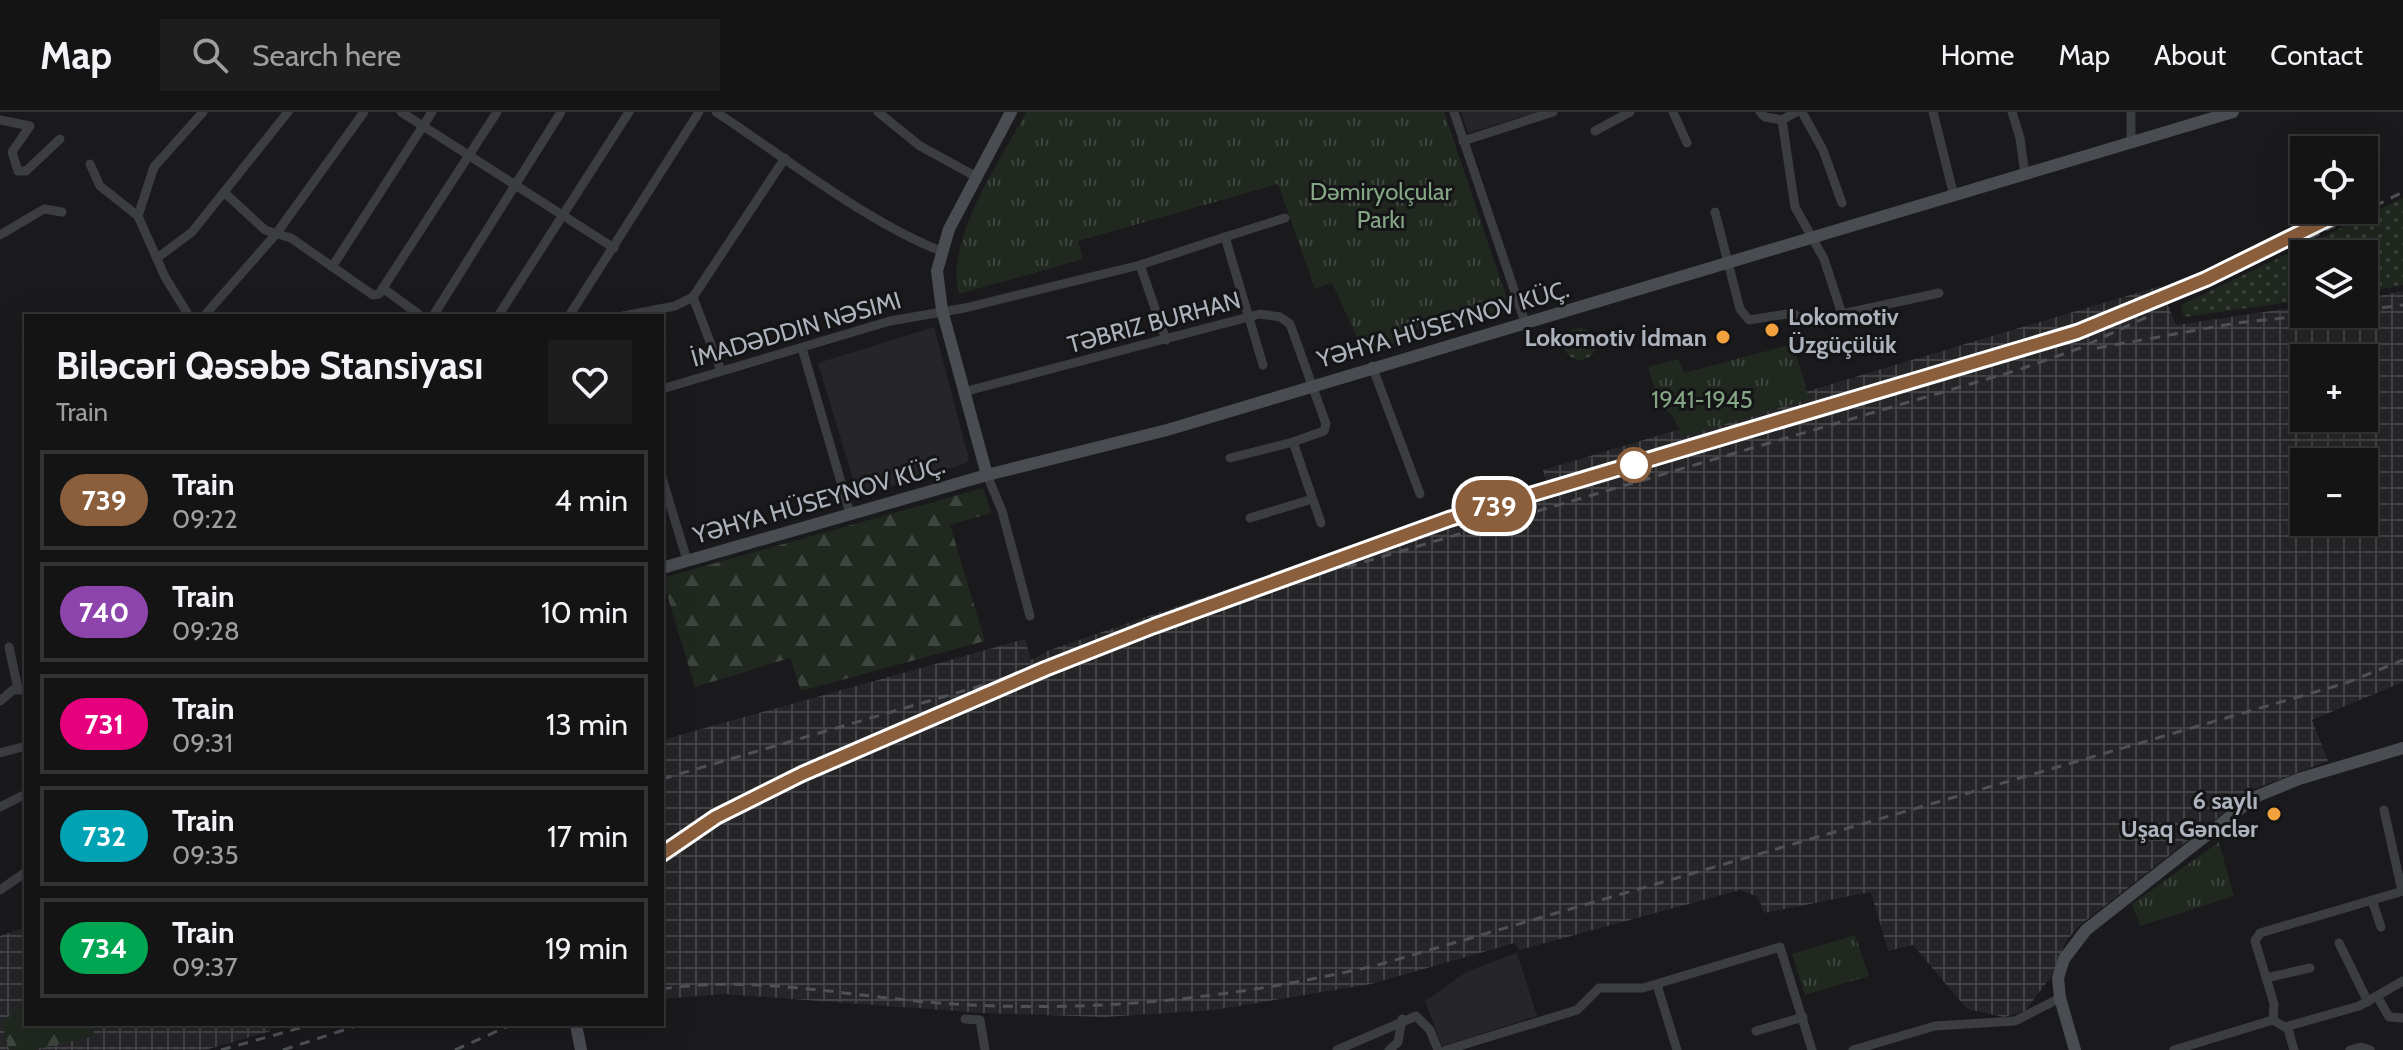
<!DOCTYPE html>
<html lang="en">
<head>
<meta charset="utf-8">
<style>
  body { margin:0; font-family:Cabin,sans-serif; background:#1d1d1e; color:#f1f3f6; height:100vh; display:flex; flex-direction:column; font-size:30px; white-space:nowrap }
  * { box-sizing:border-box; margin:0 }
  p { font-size:26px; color:#9d9ea0 }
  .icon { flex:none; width:44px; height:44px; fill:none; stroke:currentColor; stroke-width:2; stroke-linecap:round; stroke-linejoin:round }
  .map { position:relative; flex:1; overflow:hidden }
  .side { position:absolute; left:24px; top:202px; width:640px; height:712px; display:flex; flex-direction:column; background:#141415; border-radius:0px; box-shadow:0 8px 32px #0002,0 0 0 2px #333334 }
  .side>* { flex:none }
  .badge { padding:0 16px; border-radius:26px; font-size:28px; line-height:52px }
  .controls { position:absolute; left:2290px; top:24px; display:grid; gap:16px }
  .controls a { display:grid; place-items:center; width:88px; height:88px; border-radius:0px; background:#141415; box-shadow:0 8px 32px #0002,0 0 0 2px #333334; font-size:40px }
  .map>.badge { position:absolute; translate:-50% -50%; box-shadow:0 0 0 4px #fff }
  .round { display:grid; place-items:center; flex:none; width:84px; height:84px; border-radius:0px; background:#1d1d1e }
  .head { display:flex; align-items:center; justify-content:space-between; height:136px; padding:0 32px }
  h1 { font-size:38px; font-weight:800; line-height:60px }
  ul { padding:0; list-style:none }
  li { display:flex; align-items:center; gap:24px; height:100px; margin:0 16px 12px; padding:0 16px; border:4px solid #333334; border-radius:0px }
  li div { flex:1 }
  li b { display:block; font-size:30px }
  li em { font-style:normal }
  li .badge { min-width:88px; font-weight:700; text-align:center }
  header { display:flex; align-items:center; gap:48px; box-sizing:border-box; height:112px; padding:0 40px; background:#141415; border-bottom:2px solid #333334 }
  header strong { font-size:38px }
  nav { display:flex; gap:44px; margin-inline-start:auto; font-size:28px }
  .search { width:560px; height:72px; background:#1d1d1e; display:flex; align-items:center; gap:20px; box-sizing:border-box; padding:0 28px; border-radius:0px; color:#9d9ea0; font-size:30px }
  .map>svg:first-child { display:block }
</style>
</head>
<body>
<header>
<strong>Map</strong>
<div class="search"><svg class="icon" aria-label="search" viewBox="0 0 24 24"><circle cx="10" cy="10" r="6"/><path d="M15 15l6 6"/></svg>Search here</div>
<nav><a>Home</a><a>Map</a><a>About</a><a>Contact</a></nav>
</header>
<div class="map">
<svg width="2403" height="938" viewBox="0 0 2403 938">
  <defs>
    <pattern id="industrial-grid" width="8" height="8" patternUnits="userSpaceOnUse" patternTransform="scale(2)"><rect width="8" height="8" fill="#262629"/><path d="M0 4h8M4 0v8" fill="none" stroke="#434346"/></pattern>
    <pattern id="grass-dots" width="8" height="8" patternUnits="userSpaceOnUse" patternTransform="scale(2)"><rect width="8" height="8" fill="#202820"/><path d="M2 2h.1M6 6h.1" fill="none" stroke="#3e453e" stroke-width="1.8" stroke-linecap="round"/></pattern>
    <pattern id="forest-firs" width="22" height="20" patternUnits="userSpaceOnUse" patternTransform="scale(2)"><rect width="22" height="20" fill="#202820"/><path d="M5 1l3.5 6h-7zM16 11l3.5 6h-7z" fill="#3e453e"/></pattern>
    <pattern id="park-tufts" width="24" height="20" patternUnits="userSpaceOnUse" patternTransform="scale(2)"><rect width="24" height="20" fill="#202820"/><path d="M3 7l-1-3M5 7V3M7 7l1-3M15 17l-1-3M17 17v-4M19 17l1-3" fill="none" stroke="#3e453e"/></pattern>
  </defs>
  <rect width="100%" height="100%" fill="#1a1a1c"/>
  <g fill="#262629">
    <path d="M 1461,0 L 1538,0 L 1468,21 Z"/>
    <path d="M 934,215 L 969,347 L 964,352 L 858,384 L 818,251 Z"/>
    <path d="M 1517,841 L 1537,904 L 1442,934 L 1425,889 L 1468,859 Z"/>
  </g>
  <g fill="url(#industrial-grid)" fill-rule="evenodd">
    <path d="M 2160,174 L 2176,213 L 2304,194 L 2304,202 L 2364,202 L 2364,187 L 2403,179 L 2403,570 L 2312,608 L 2328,649 L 2254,677 L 2079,814 L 2066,829 L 2053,862 L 2025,899 L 2004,905 L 1967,897 L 1913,833 L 1888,839 L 1871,780 L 1764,801 L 1758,785 L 1740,778 L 1519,838 L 1515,831 L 1371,872 L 1215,898 L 1104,905 L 983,901 L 723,882 L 662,887 L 662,628 L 1025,527 L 1031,548 L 1047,539 L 1413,413 L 1547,372 L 1543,358 ZM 2304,246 L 2364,246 L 2364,306 L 2304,306 ZM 2304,350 L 2364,350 L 2364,410 L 2304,410 Z"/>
    <path d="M 26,815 L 26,912 L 269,912 L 271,919 L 205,938 L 0,938 L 0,824 Z"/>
  </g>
  <g fill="url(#grass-dots)">
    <path d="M 2403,86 L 2403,173 L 2364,180 L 2364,142 L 2304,142 L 2304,188 L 2184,205 L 2181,193 Z"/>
    <circle cx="1580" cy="232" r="16"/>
  </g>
  <g fill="url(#forest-firs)">
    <path d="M 983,376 L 991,401 L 950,413 L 985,529 L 801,579 L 790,546 L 695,575 L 662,466 Z"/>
    <path d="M 26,888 L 26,912 L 91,912 L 95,924 L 34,938 L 9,938 L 2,911 Z"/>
  </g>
  <g fill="url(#park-tufts)">
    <path d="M 1026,0 L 1444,0 L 1511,199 L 1461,214 L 1451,207 L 1412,219 L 1410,227 L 1363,238 L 1332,171 L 1315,177 L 1278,72 L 1078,129 L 1083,147 L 959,182 C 944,128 1001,48 1026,0 Z"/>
    <path d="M 1793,232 L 1809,287 L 1683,325 L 1672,303 L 1660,294 L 1648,255 L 1678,247 L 1684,261 Z"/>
    <path d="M 2219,730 L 2234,784 L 2140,814 L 2132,792 Z"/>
    <path d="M 1855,823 L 1869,864 L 1805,883 L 1792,842 Z"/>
  </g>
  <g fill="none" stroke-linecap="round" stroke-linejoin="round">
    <g stroke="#3b3d41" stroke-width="9">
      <path d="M 401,0 L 614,136"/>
      <path d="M 716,0 C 783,44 868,111 941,139"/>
      <path d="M 878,0 L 920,34 L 975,64"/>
      <path d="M 1454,0 L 1525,210"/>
      <path d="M 1673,0 L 1687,31"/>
      <path d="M 1760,0 L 1765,5 L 1782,8"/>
      <path d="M 1796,0 L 1782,8 L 1795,95 L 1824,147 L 1842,202"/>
      <path d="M 1802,0 L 1823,38 L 1842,91"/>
      <path d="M 1933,0 L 1954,84"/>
      <path d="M 2012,0 L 2020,26 L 2025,63"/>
      <path d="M 2131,0 L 2131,31"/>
      <path d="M 0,8 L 30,14 L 12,40 L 18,59 L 26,59 L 60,27"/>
      <path d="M 1595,19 L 1630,0"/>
      <path d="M 1463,29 L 1553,0"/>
      <path d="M 90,52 L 100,74 L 138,104"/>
      <path d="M 225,81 L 265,118 L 291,126 L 373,183 L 379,182 L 497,0"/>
      <path d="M 1715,100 L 1740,197 L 1749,208 L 1793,201 L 1803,209 L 1814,208 L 1939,181"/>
      <path d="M 0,123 L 44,97 L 62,100"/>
      <path d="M 1225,125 L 1285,106"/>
      <path d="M 157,146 L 192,120 L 288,0"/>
      <path d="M 1140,153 L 1166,228"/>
      <path d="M 332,155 L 432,0"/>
      <path d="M 384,177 L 421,204"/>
      <path d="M 693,185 L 721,259"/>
      <path d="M 189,204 L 165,165 L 138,104 L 154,55 L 203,0"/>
      <path d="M 204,204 L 276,122 L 364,0"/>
      <path d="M 433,204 L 561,0"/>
      <path d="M 498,204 L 629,0"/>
      <path d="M 569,204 L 699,0"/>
      <path d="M 623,204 L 675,194 L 693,185 L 785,46"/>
      <path d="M 802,236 L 850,401"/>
      <path d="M 1372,254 L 1420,382"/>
      <path d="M 662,277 L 890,209 L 965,196 L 1140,153 L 1225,125 L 1263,253"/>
      <path d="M 963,280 L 1260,202 L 1280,205 L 1290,212 L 1326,312 L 1324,319 L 1293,330 L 1321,411"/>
      <path d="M 1230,346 L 1293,330"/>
      <path d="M 987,363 L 1002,399 L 1030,504"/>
      <path d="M 662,366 L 687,448"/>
      <path d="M 1250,406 L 1312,387"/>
      <path d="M 9,535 L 18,577"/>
      <path d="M 0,589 L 13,578 L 26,578"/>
      <path d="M 0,641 L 26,634"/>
      <path d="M 0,695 L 26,682"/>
      <path d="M 2384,698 L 2402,779"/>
      <path d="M 0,778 L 26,760"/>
      <path d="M 2372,788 L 2381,815"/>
      <path d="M 2339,831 L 2368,890"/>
      <path d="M 2266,866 L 2310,856"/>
      <path d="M 1657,873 L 1677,938"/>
      <path d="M 2377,884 L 2389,905 L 2403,906"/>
      <path d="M 965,907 L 980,908 L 985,938"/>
      <path d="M 2273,908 L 2288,917 L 2294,938"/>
      <path d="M 2285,915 L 2359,894 L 2403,869"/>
      <path d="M 1756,919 L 1803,905"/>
      <path d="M 1337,938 L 1416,904 L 1430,918 L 1438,938"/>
      <path d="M 1389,938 L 1398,930 L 1402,907"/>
      <path d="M 1446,938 L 1577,898 L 1599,876 L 1643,876 L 1780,835 L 1812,938"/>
      <path d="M 1853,938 L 1935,914 L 2015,909 L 2060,886"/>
      <path d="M 2174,938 L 2273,908 L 2274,892 L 2255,829 L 2260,821 L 2403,779"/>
      <path d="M 2350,938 L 2361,935 L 2370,938"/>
    </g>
    <g stroke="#494c51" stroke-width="12">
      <path d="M 987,363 L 942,198 L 937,159 L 949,117 L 1011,0"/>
      <path d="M 662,456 L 987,363 L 1167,318 L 2233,0"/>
      <path d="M 576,913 L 581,938"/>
      <path d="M 2075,938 L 2060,886 L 2058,866 L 2064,847 L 2086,818 L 2255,685 L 2299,667 L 2403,636"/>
    </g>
    <g stroke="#4e5156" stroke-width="3" stroke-dasharray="10 8" stroke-linecap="butt">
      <path d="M 2310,126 L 2403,80"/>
      <path d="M 2364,198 L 2403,193"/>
      <path d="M 2097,236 L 2236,211 L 2322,202"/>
      <path d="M 1347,455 L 2018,258 L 2080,236 L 2151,203"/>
      <path d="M 662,667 L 987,572"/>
      <path d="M 662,742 L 716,705 L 802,662 L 1045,557 L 1154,514 L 1449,407 L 2077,220 L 2320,121"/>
      <path d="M 662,877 C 754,863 847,884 939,891 C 1090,902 1231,887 1378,853 L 2346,571 L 2403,548"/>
      <path d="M 221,938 L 314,912"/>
      <path d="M 283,938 L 362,912"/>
      <path d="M 455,938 L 513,912"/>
    </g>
  </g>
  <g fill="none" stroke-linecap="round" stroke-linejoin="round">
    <g stroke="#fff" stroke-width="18">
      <path id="line" d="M 662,742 L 716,705 L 802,662 L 1045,557 L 1154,514 L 1449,407 L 2077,220 L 2206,167 L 2346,98"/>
    </g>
    <use href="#line" stroke="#8b5e3c" stroke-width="12"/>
  </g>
  <g fill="#f2a23d" stroke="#151517" stroke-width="3">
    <circle cx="1772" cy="218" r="8"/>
    <circle cx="1723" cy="225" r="8"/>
    <circle cx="2274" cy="702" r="8"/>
  </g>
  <circle fill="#fff" stroke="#8b5e3c" stroke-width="4" cx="1634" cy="353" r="16"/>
  <g text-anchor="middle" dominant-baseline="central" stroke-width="6" stroke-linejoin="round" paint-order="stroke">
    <g font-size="24" fill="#85a684" stroke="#151517">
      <text x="1381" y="79">Dəmiryolçular<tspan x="1381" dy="28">Parkı</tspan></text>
      <text x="1702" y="287">1941-1945</text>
    </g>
    <g font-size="24" font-weight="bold" fill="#adb3bc" stroke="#151517" text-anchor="end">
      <text x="1788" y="204" text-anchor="start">Lokomotiv<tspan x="1788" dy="28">Üzgüçülük</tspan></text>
      <text x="1707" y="225">Lokomotiv İdman</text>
      <text x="2258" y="688">6 saylı<tspan x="2258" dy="28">Uşaq Gənclər</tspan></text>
    </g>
    <g font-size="24" fill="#adb3bc" stroke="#151517">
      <text transform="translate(1154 210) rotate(-15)">TƏBRIZ BURHAN</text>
      <text transform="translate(1443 212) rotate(-16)">YƏHYA HÜSEYNOV KÜÇ.</text>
      <text transform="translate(796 217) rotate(-16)">İMADƏDDIN NƏSIMI</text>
      <text transform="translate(819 388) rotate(-16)">YƏHYA HÜSEYNOV KÜÇ.</text>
    </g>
  </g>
</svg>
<div class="controls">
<a><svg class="icon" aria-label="locate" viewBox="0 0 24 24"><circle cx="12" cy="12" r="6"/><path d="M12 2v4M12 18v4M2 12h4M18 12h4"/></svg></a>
<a><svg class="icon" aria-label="layers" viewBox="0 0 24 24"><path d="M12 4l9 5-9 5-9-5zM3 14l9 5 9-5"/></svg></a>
<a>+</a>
<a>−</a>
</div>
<b class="badge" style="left:1494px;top:394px;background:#8b5e3c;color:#fff">739</b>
<section class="side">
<div class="head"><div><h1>Biləcəri Qəsəbə Stansiyası</h1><p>Train</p></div><a class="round"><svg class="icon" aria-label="heart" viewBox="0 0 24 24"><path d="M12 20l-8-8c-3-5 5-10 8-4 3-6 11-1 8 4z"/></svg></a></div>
<ul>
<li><span class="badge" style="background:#8b5e3c;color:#fff">739</span><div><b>Train</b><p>09:22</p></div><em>4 min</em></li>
<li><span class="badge" style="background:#8e44ad;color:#fff">740</span><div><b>Train</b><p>09:28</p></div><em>10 min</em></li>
<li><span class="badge" style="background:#e6007e;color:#fff">731</span><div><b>Train</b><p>09:31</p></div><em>13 min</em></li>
<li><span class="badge" style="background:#00a3b4;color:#fff">732</span><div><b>Train</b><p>09:35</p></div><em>17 min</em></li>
<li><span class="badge" style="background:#00a651;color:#fff">734</span><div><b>Train</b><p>09:37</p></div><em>19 min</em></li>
</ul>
</section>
</div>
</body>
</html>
